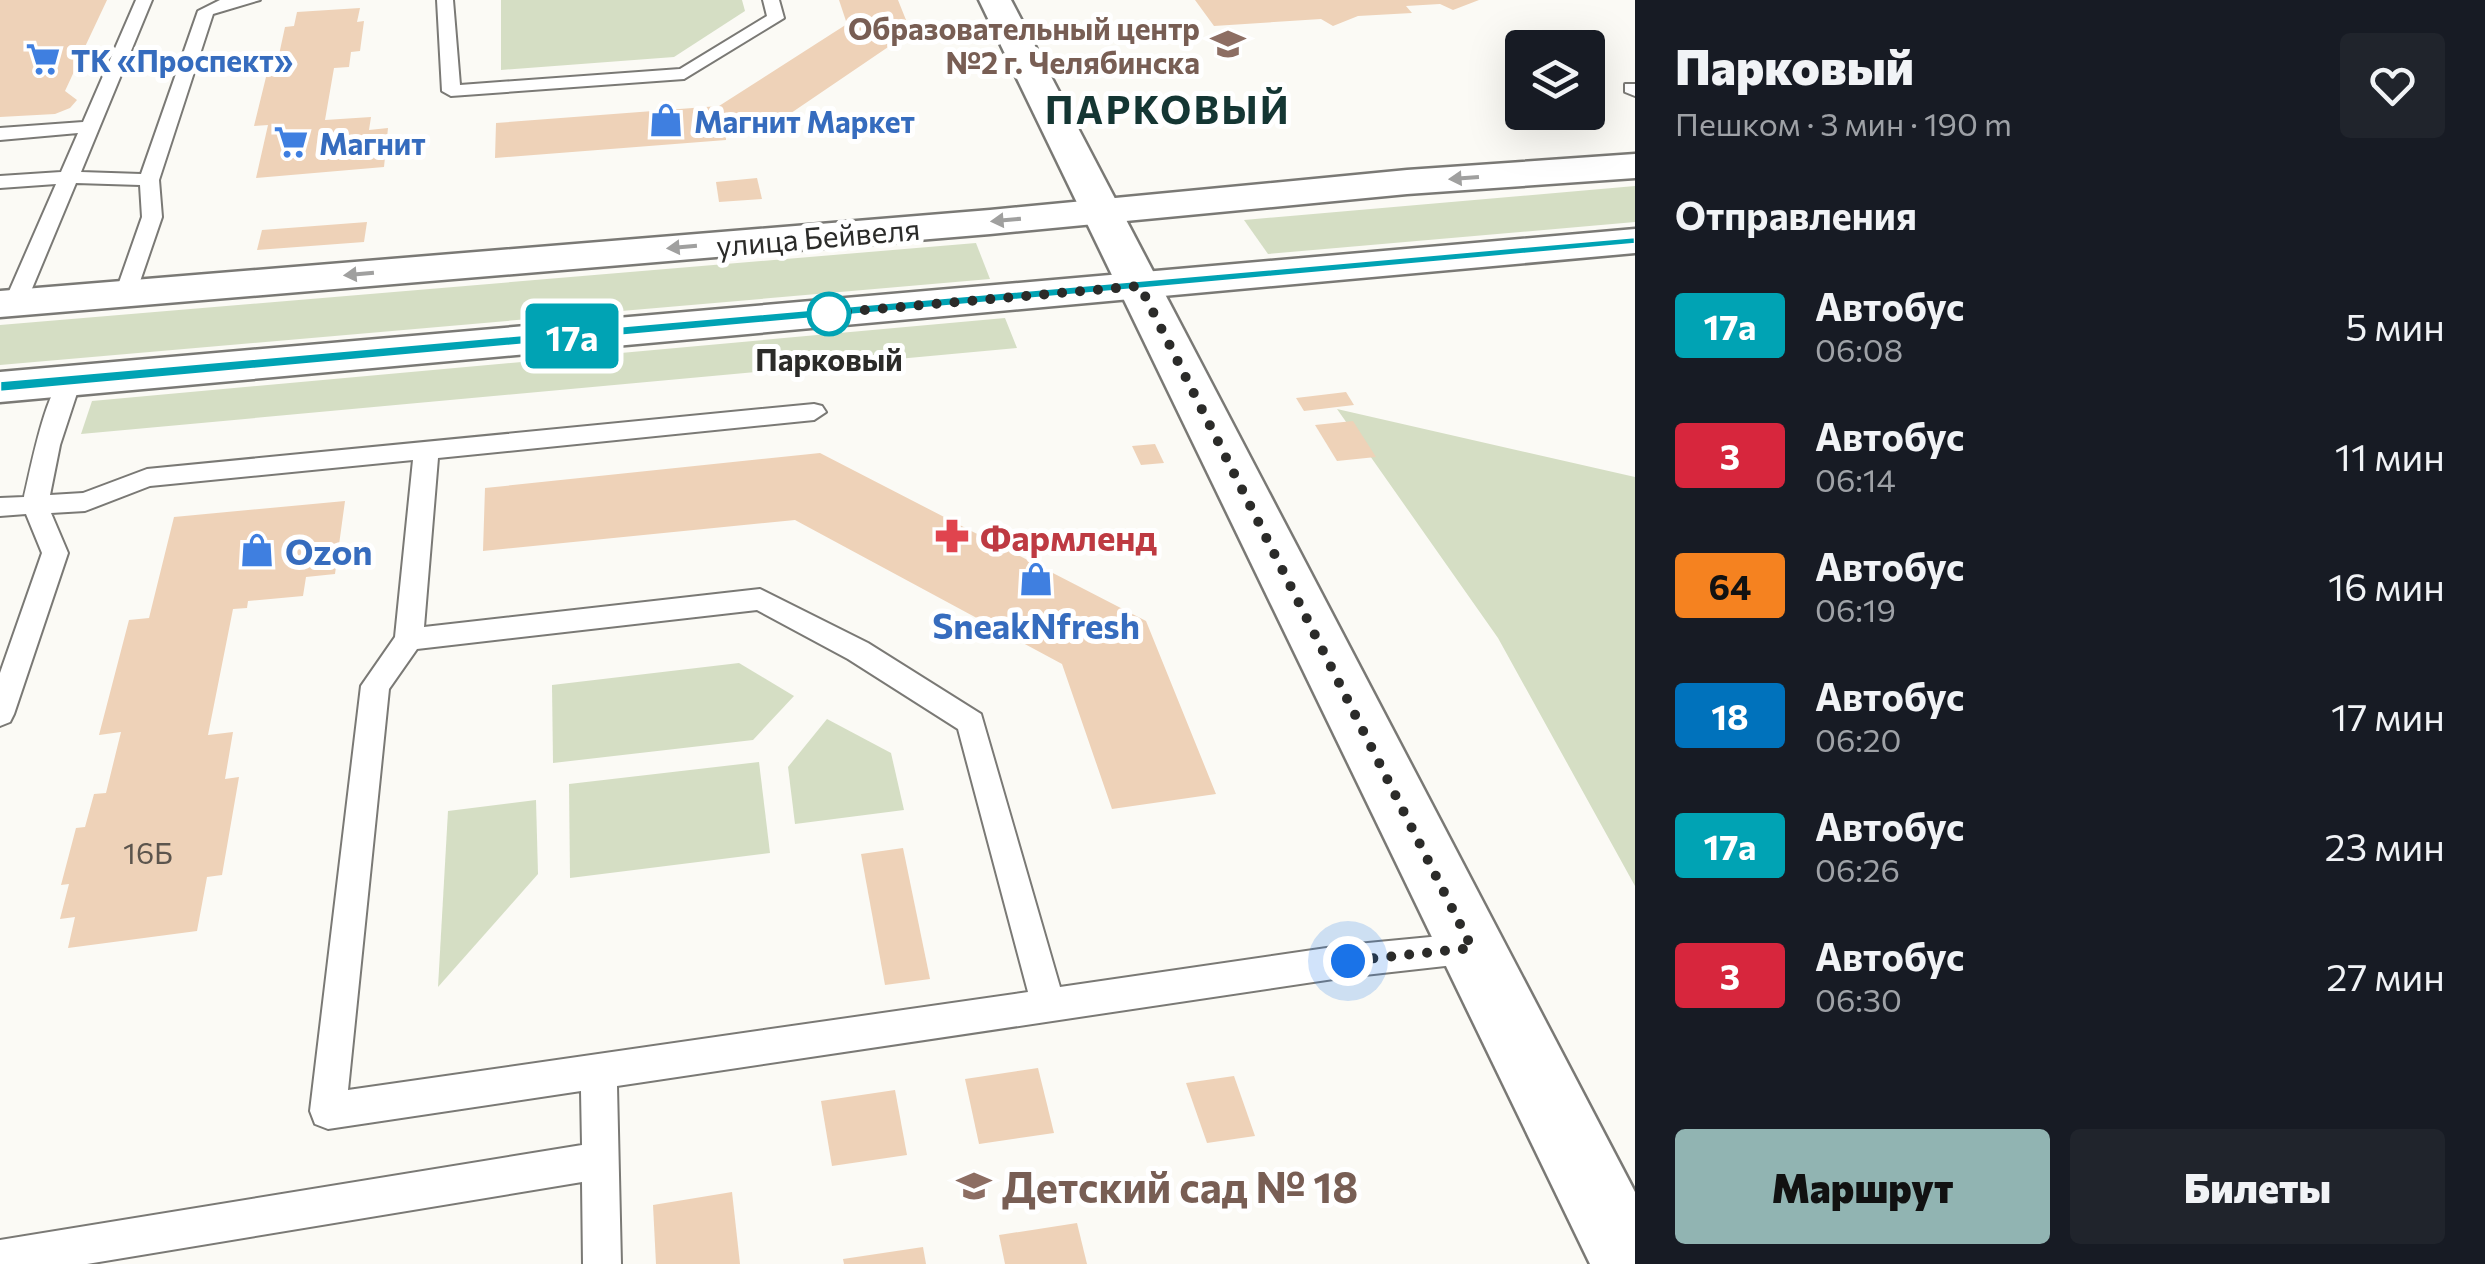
<!DOCTYPE html>
<html lang="ru">
<head>
<meta charset="utf-8">
<style>
  body { margin:0; font-family:Commissioner,sans-serif; background:#20242c; color:#f1f3f6; height:100vh; display:flex; flex-direction:column; font-size:38px; white-space:nowrap }
  * { box-sizing:border-box; margin:0 }
  p { font-size:32px; color:#9ea1a6 }
  .icon { flex:none; width:55px; height:55px; fill:none; stroke:currentColor; stroke-width:2; stroke-linecap:round; stroke-linejoin:round }
  .map { position:relative; flex:1; overflow:hidden }
  .details { display:flex; flex-direction:column; background:#171b24; width:850px }
  .details>* { flex:none }
  .badge { padding:0 20px; border-radius:8px; font-size:35px; line-height:65px }
  .buttons { position:absolute; left:1505px; top:30px; display:grid; gap:20px }
  .buttons a { display:grid; place-items:center; width:100px; height:100px; border-radius:10px; background:#171b24; box-shadow:0 10px 40px #0002; font-size:50px }
  .you { position:absolute; width:50px; height:50px; margin:-25px; border:8px solid #fff; border-radius:50%; background:#1a73e8; box-shadow:0 0 0 15px #1a73e833 }
  .map>.badge { position:absolute; translate:-50% -50%; box-shadow:0 0 0 5px #fff }
  h2 { padding:0 40px; font-size:38px; line-height:90px }
  .round { display:grid; place-items:center; flex:none; width:105px; height:105px; border-radius:10px; background:#20242c }
  .overview { display:flex; align-items:center; justify-content:space-between; height:170px; padding:0 40px }
  h1 { font-size:48px; font-weight:800; line-height:75px }
  .action { display:flex; gap:20px; margin-top:auto; padding:20px 40px }
  .action a { flex:1; height:115px; border-radius:10px; background:#91b4b2; color:#111; font-size:40px; font-weight:800; line-height:115px; text-align:center }
  .action a+a { background:#20242c; color:#f1f3f6 }
  ul { padding:0; list-style:none }
  li { display:flex; align-items:center; gap:30px; height:130px; padding:0 40px }
  li div { flex:1 }
  li b { display:block; font-size:38px }
  li em { font-style:normal }
  li .badge { min-width:110px; font-weight:700; text-align:center }
  main { display:flex; flex:1; min-height:0 }
  .map>svg:first-child { display:block }
</style>
</head>
<body>
<main>
<div class="map">
<svg width="1635" height="1264" viewBox="0 0 1635 1264">
  <rect width="100%" height="100%" fill="#fbfaf5"/>
  <g fill="#d5dec4">
    <path d="M 501,0 L 742,0 L 745,11 L 674,57 L 501,70 Z"/>
    <path d="M 1635,186 L 1635,222 L 1268,254 L 1244,220 Z"/>
    <path d="M 976,243 L 990,279 L 0,365 L 0,325 Z"/>
    <path d="M 1005,318 L 1017,348 L 81,434 L 92,401 Z"/>
    <path d="M 1337,409 L 1635,477 L 1635,886 L 1498,638 Z"/>
    <path d="M 739,663 L 794,696 L 753,740 L 553,763 L 552,685 Z"/>
    <path d="M 827,719 L 891,753 L 904,810 L 795,824 L 788,767 Z"/>
    <path d="M 759,762 L 770,853 L 570,878 L 569,784 Z"/>
    <path d="M 536,800 L 538,874 L 438,987 L 448,811 Z"/>
  </g>
  <g fill="#eed2b8">
    <path d="M 0,0 L 107,0 L 83,51 L 92,55 L 78,63 L 65,91 L 77,100 L 70,108 L 55,114 L 0,117 Z"/>
    <path d="M 839,0 L 898,0 L 906,20 L 900,21 L 903,31 L 891,39 L 897,41 L 769,128 L 763,125 L 750,135 L 726,136 L 726,140 L 495,158 L 496,123 L 719,106 L 847,24 Z"/>
    <path d="M 1195,0 L 1479,0 L 1453,10 L 1440,4 L 1406,6 L 1412,13 L 1358,16 L 1333,26 L 1321,19 L 1214,26 Z"/>
    <path d="M 360,8 L 357,22 L 364,21 L 360,51 L 351,52 L 349,67 L 334,68 L 325,120 L 371,117 L 369,130 L 388,128 L 384,167 L 256,178 L 268,125 L 254,126 L 267,73 L 282,72 L 284,63 L 277,64 L 285,27 L 294,26 L 297,12 Z"/>
    <path d="M 757,178 L 762,199 L 719,202 L 716,182 Z"/>
    <path d="M 367,222 L 364,242 L 257,250 L 262,230 Z"/>
    <path d="M 1346,392 L 1354,405 L 1304,411 L 1296,398 Z"/>
    <path d="M 1353,421 L 1376,457 L 1337,461 L 1315,425 Z"/>
    <path d="M 1155,444 L 1164,463 L 1141,465 L 1132,446 Z"/>
    <path d="M 820,453 L 1146,621 L 1216,794 L 1112,809 L 1062,664 L 795,520 L 483,551 L 485,488 Z"/>
    <path d="M 345,501 L 335,574 L 306,577 L 303,596 L 248,601 L 247,608 L 233,609 L 208,735 L 233,732 L 225,779 L 239,777 L 222,875 L 207,877 L 197,931 L 68,948 L 75,917 L 60,919 L 69,884 L 61,885 L 76,828 L 85,827 L 94,794 L 106,793 L 121,732 L 99,735 L 129,620 L 149,618 L 174,517 Z"/>
    <path d="M 903,848 L 930,979 L 885,985 L 861,854 Z"/>
    <path d="M 1038,1068 L 1054,1133 L 979,1144 L 965,1079 Z"/>
    <path d="M 1234,1076 L 1255,1136 L 1207,1143 L 1186,1083 Z"/>
    <path d="M 895,1090 L 907,1155 L 832,1166 L 821,1101 Z"/>
    <path d="M 732,1192 L 740,1264 L 656,1264 L 653,1205 Z"/>
    <path d="M 1077,1223 L 1087,1264 L 1005,1264 L 999,1235 Z"/>
    <path d="M 923,1247 L 926,1264 L 844,1264 L 843,1259 Z"/>
  </g>
  <g fill="none" stroke-linecap="round" stroke-linejoin="round">
    <g stroke="#7a7975" stroke-width="4">
      <g id="lane">
        <path d="M 136,0 L 152,0 L 81,172 L 141,174 L 198,11 L 220,0 L 260,0 L 213,14 L 159,180 L 162,217 L 134,299 L 126,301 L 115,294 L 142,217 L 140,185 L 76,183 L 26,303 L 23,308 L 7,308 L 4,303 L 56,184 L 0,188 L 0,176 L 61,172 L 78,133 L 0,140 L 0,128 L 83,122 Z"/>
        <path d="M 437,0 L 453,0 L 460,85 L 680,69 L 767,16 L 763,0 L 779,0 L 784,18 L 684,79 L 451,96 L 442,91 Z"/>
        <path d="M 1625,84 L 1635,84 L 1635,96 L 1625,92 Z"/>
        <path d="M 69,373 L 81,381 L 60,445 L 50,495 L 83,493 L 147,469 L 814,404 L 822,406 L 826,412 L 814,420 L 438,458 L 424,627 L 760,589 L 868,643 L 981,714 L 1060,987 L 1347,945 L 1472,933 L 1484,937 L 1489,948 L 1484,959 L 1472,963 L 1347,977 L 617,1086 L 621,1264 L 583,1264 L 582,1182 L 87,1264 L 0,1264 L 0,1240 L 582,1145 L 581,1091 L 328,1129 L 315,1124 L 310,1111 L 361,686 L 395,637 L 413,460 L 150,486 L 85,511 L 51,513 L 68,553 L 14,714 L 10,722 L 0,726 L 0,673 L 42,553 L 26,514 L 0,516 L 0,498 L 24,497 C 30,473 47,379 69,373 ZM 757,610 L 848,659 L 958,729 L 1028,992 L 348,1090 L 389,689 L 417,649 Z"/>
      </g>
    </g>
    <g stroke="#7a7975" stroke-width="5">
      <path id="street" d="M 979,0 L 1011,0 L 1635,1192 L 1635,1264 L 1590,1264 Z"/>
    </g>
    <g stroke="#7a7975" stroke-width="5">
      <g id="secondary">
        <path d="M 1635,154 L 1635,178 L 1407,194 L 990,234 L 0,317 L 0,291 L 990,210 L 1407,170 Z"/>
        <path d="M 1635,229 L 1635,253 L 0,402 L 0,372 Z"/>
      </g>
    </g>
    <use href="#lane" fill="#fff" fill-rule="evenodd"/>
    <use href="#street" fill="#fff" fill-rule="evenodd"/>
    <use href="#secondary" fill="#fff" fill-rule="evenodd"/>
  </g>
  <defs><path id="oneway-solid" d="M-6-.8H1V-3.2L6.5 0L1 3.2V.8H-6Z" transform="scale(2.5)"/></defs>
  <g fill="#a0a09f">
    <use href="#oneway-solid" transform="translate(1464 178) rotate(176)"/>
    <use href="#oneway-solid" transform="translate(1006 220) rotate(175)"/>
    <use href="#oneway-solid" transform="translate(682 247) rotate(175)"/>
    <use href="#oneway-solid" transform="translate(359 274) rotate(175)"/>
  </g>
  <path fill="#00a3b4" stroke="#fff" stroke-width="2.5" d="M 1635,237 L 1635,244 L 0,392 L 0,381 Z"/>
  <g fill="none" stroke-linecap="round" stroke-linejoin="round">
    <path stroke="#2b2b29" stroke-width="10" stroke-dasharray="0 18" d="M 829,314 L 820,314 L 1140,286 L 1472,948 L 1348,961"/>
  </g>
  <defs>
    <g id="school-bare" transform="scale(2.7)"><path d="M0-5L7-2L0 1L-7-2ZM-4 1L0 2.5L4 1V4Q0 6-4 4Z" fill="#8d6e63" stroke="#fff" stroke-width="2.5" paint-order="stroke"/></g>
    <g id="supermarket-bare" transform="scale(2.7)"><path d="M-6-5.5h2.5l.6 2H6L4.5 2H-2.5L-4.4-4H-6ZM-1.5 3.2a1.3 1.3 0 1 0 .1 0ZM3 3.2a1.3 1.3 0 1 0 .1 0Z" fill="#3f7fe0" stroke="#fff" stroke-width="2.5" paint-order="stroke"/></g>
    <g id="shop-bare" transform="scale(2.7)"><path d="M-5-2.5h2.3a2.7 3.5 0 0 1 5.4 0H5L5.5 6h-11ZM-1.5-2.5h3a1.5 2.3 0 0 0-3 0Z" fill="#3f7fe0" stroke="#fff" stroke-width="2.5" paint-order="stroke"/></g>
    <g id="pharmacy-bare" transform="scale(2.7)"><path d="M-2-6h4v4h4v4h-4v4h-4v-4h-4v-4h4Z" fill="#e0444e" stroke="#fff" stroke-width="2.5" paint-order="stroke"/></g>
  </defs>
  <g fill-rule="evenodd">
    <use href="#school-bare" x="1228" y="44"/>
    <use href="#supermarket-bare" x="43" y="59"/>
    <use href="#shop-bare" x="666" y="120"/>
    <use href="#supermarket-bare" x="291" y="142"/>
    <use href="#pharmacy-bare" x="952" y="536"/>
    <use href="#shop-bare" x="257" y="550"/>
    <use href="#shop-bare" x="1036" y="579"/>
    <use href="#school-bare" x="974" y="1186"/>
  </g>
  <circle fill="#fff" stroke="#00a3b4" stroke-width="5" cx="829" cy="314" r="20"/>
  <g text-anchor="middle" dominant-baseline="central" stroke-width="10" stroke-linejoin="round" paint-order="stroke">
    <g font-size="30" font-weight="bold" fill="#785e54" stroke="#fff" text-anchor="end">
      <text x="1200" y="27">Образовательный центр<tspan x="1200" dy="34">№2 г. Челябинска</tspan></text>
    </g>
    <g font-size="30" font-weight="bold" fill="#366cbe" stroke="#fff" text-anchor="start">
      <text x="71" y="59">ТК «Проспект»</text>
      <text x="694" y="120">Магнит Маркет</text>
      <text x="319" y="142">Магнит</text>
    </g>
    <g font-size="30" fill="#2b2b29" stroke="#fff">
      <text transform="translate(818 236) rotate(-5)">улица Бейвеля</text>
    </g>
    <g font-size="30" font-weight="bold" fill="#2b2b29" stroke="#fff">
      <text x="829" y="358">Парковый</text>
    </g>
    <g font-size="30" fill="#5c554d">
      <text x="148" y="851">16Б</text>
    </g>
    <g font-size="35" font-weight="bold" fill="#be3a42" stroke="#fff" text-anchor="start">
      <text x="980" y="536">Фармленд</text>
    </g>
    <g font-size="35" font-weight="bold" fill="#366cbe" stroke="#fff" text-anchor="start">
      <text x="285" y="550">Ozon</text>
      <text x="1036" y="624" text-anchor="middle">SneakNfresh</text>
    </g>
    <g font-size="38" font-weight="bold" letter-spacing="2.5" fill="#143633" stroke="#fff">
      <text x="1168" y="108">ПАРКОВЫЙ</text>
    </g>
    <g font-size="42" font-weight="bold" fill="#785e54" stroke="#fff" text-anchor="start">
      <text x="1002" y="1186">Детский сад № 18</text>
    </g>
  </g>
</svg>
<div class="buttons">
<a><svg class="icon" aria-label="layers" viewBox="0 0 24 24"><path d="M12 4l9 5-9 5-9-5zM3 14l9 5 9-5"/></svg></a>
</div>
<div class="you" style="left:1348px;top:961px"></div>
<b class="badge" style="left:572px;top:336px;background:#00a3b4;color:#fff">17a</b>
</div>
<section class="details">
<div class="overview"><div><h1>Парковый</h1><p>Пешком · 3 мин · 190 m</p></div><a class="round"><svg class="icon" aria-label="heart" viewBox="0 0 24 24"><path d="M12 20l-8-8c-3-5 5-10 8-4 3-6 11-1 8 4z"/></svg></a></div>
<h2>Отправления</h2>
<ul>
<li><span class="badge" style="background:#00a3b4;color:#fff">17a</span><div><b>Автобус</b><p>06:08</p></div><em>5 мин</em></li>
<li><span class="badge" style="background:#d7263d;color:#fff">3</span><div><b>Автобус</b><p>06:14</p></div><em>11 мин</em></li>
<li><span class="badge" style="background:#f58220;color:#111">64</span><div><b>Автобус</b><p>06:19</p></div><em>16 мин</em></li>
<li><span class="badge" style="background:#0072bc;color:#fff">18</span><div><b>Автобус</b><p>06:20</p></div><em>17 мин</em></li>
<li><span class="badge" style="background:#00a3b4;color:#fff">17a</span><div><b>Автобус</b><p>06:26</p></div><em>23 мин</em></li>
<li><span class="badge" style="background:#d7263d;color:#fff">3</span><div><b>Автобус</b><p>06:30</p></div><em>27 мин</em></li>
</ul>
<div class="action"><a>Маршрут</a><a>Билеты</a></div>
</section>
</main>
</body>
</html>
